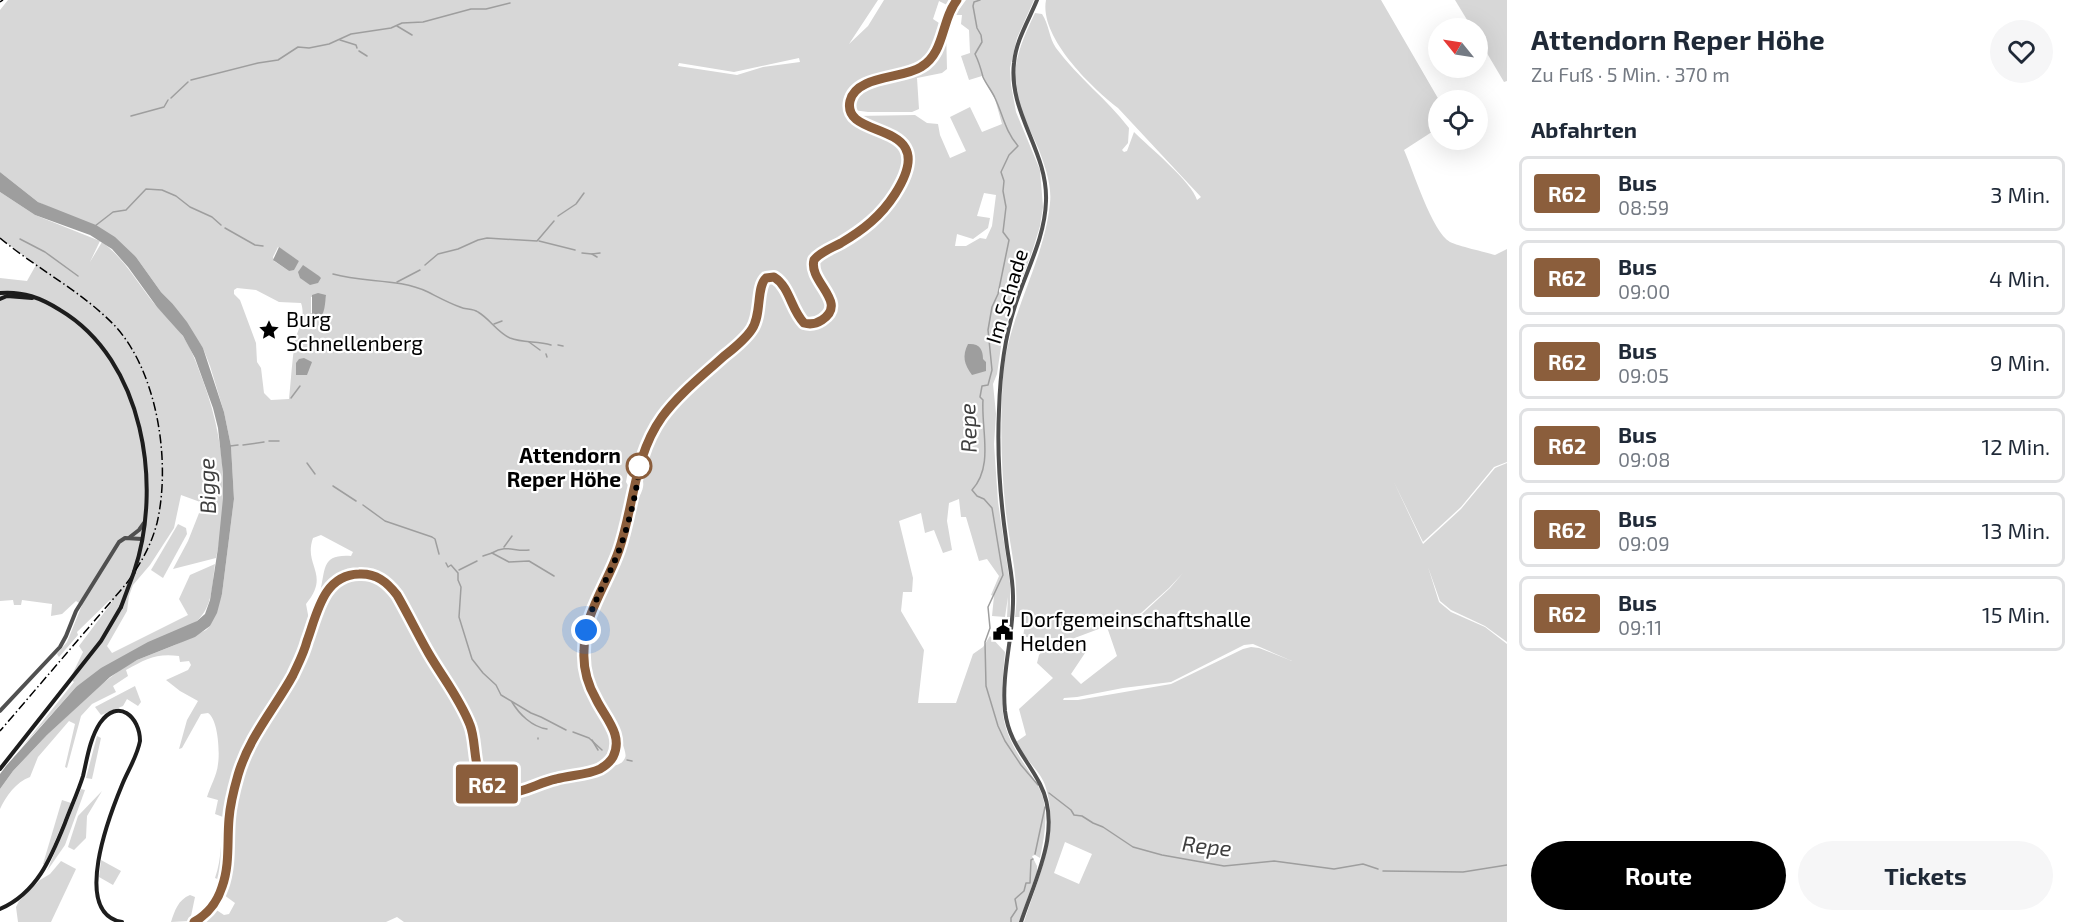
<!DOCTYPE html>
<html lang="de">
<head>
<meta charset="utf-8">
<style>
  body { margin:0; font-family:"Exo 2",sans-serif; background:#f6f6f7; color:#1f2937; height:100vh; display:flex; flex-direction:column; font-size:22px; white-space:nowrap }
  * { box-sizing:border-box; margin:0 }
  p { font-size:20px; color:#747a83 }
  .icon { flex:none; width:33px; height:33px; fill:none; stroke:currentColor; stroke-width:2; stroke-linecap:round; stroke-linejoin:round }
  .map { position:relative; flex:1; overflow:hidden }
  .details { display:flex; flex-direction:column; background:#fff; width:570px }
  .details>* { flex:none }
  .badge { padding:0 12px; border-radius:4px; font-size:21px; line-height:39px }
  .needle { width:39px; rotate:300deg }
  .tools { position:absolute; left:1428px; top:18px; display:grid; gap:12px }
  .tools a { display:grid; place-items:center; width:60px; height:60px; border-radius:50%; background:#fff; box-shadow:0 6px 24px #0002; font-size:30px }
  .you { position:absolute; width:30px; height:30px; margin:-15px; border:4px solid #fff; border-radius:50%; background:#1a73e8; box-shadow:0 0 0 9px #1a73e833 }
  .map>.badge { position:absolute; translate:-50% -50%; box-shadow:0 0 0 3px #fff }
  h2 { padding:0 24px; font-size:22px; line-height:54px }
  .round { display:grid; place-items:center; flex:none; width:63px; height:63px; border-radius:32px; background:#f6f6f7 }
  .head { display:flex; align-items:center; justify-content:space-between; height:102px; padding:0 24px }
  h1 { font-size:28px; font-weight:700; line-height:45px }
  .primary-button { display:flex; gap:12px; margin-top:auto; padding:12px 24px }
  .primary-button a { flex:1; height:69px; border-radius:36px; background:#000; color:#fff; font-size:24px; font-weight:700; line-height:69px; text-align:center }
  .primary-button a+a { background:#f6f6f7; color:#1f2937 }
  ul { padding:0; list-style:none }
  li { display:flex; align-items:center; gap:18px; height:75px; margin:0 12px 9px; padding:0 12px; border:3px solid #e0e1e3; border-radius:9px }
  li div { flex:1 }
  li b { display:block; font-size:22px }
  li em { font-style:normal }
  li .badge { min-width:66px; font-weight:700; text-align:center }
  main { display:flex; flex:1; min-height:0 }
  .map>svg:first-child { display:block }
</style>
</head>
<body>
<main>
<div class="map">
<svg width="1507" height="922" viewBox="0 0 1507 922">
  <rect width="100%" height="100%" fill="#fff"/>
  <g fill="#d7d7d7" fill-rule="evenodd">
    <path d="M 8,0 L 878,0 L 849,44 L 868,26 L 884,0 L 952,0 L 949,6 L 939,1 L 933,19 L 942,25 C 939,38 937,53 926,62 C 906,80 856,66 847,100 C 840,129 883,131 898,143 C 921,160 885,205 871,218 C 861,227 847,233 836,239 L 836,243 L 813,256 L 810,267 C 817,288 849,311 809,323 C 795,316 793,299 788,286 C 785,281 779,276 775,272 C 754,271 759,291 758,305 C 757,314 754,321 749,329 C 712,367 661,398 641,450 C 638,458 636,468 634,477 L 631,476 L 631,471 L 628,471 L 626,482 L 629,487 L 628,507 L 622,532 L 584,620 L 581,642 L 581,662 L 585,682 L 610,728 L 613,740 L 609,757 L 593,769 L 552,776 L 514,789 L 505,790 L 496,787 L 489,782 L 484,774 L 478,741 L 469,715 L 439,667 L 402,596 L 391,580 L 372,570 L 361,568 L 338,575 L 320,592 C 326,569 321,554 351,556 L 353,552 L 321,535 L 313,538 C 303,566 331,574 306,604 L 309,620 L 303,635 L 304,642 L 297,659 L 287,677 L 252,733 L 235,771 L 228,807 L 222,881 L 215,878 C 222,859 221,837 223,817 L 215,814 L 218,800 L 207,797 C 210,787 217,775 218,764 C 220,752 218,719 208,713 L 201,714 L 182,748 L 179,749 L 187,720 L 198,701 L 180,691 L 166,680 L 188,670 L 191,665 L 189,661 L 180,662 L 179,656 C 156,653 146,659 126,670 L 128,676 L 113,686 L 116,692 L 92,704 L 81,716 L 67,768 L 65,767 L 75,724 L 69,721 L 38,757 L 30,777 C 16,782 6,796 0,809 L 0,789 L 13,771 L 47,735 L 98,687 L 124,667 L 137,660 L 175,645 L 206,630 L 210,626 L 222,594 L 234,499 L 231,446 L 224,412 L 210,366 L 203,348 L 172,303 L 161,292 L 136,257 L 62,213 L 38,202 L 0,172 L 0,10 ZM 799,58 L 800,62 L 763,67 L 737,75 L 678,66 L 679,63 L 734,72 ZM 278,247 L 299,261 L 289,271 L 274,261 L 273,257 ZM 237,288 L 256,290 L 279,302 L 301,303 C 306,317 298,328 295,341 C 292,360 291,380 289,399 L 271,400 L 264,393 L 261,368 L 257,362 L 256,343 L 240,300 L 234,294 L 234,290 ZM 326,295 L 322,317 L 311,313 L 311,297 Z"/>
    <path d="M 966,0 L 1034,0 L 1017,38 L 1010,68 L 1011,85 L 1016,112 L 1040,170 L 1043,207 L 1040,226 L 1033,249 L 1010,312 L 1002,340 L 997,374 L 993,384 L 996,414 L 994,444 L 998,502 L 1010,583 L 1010,617 L 1007,617 L 1008,597 L 1005,617 L 992,616 L 994,596 L 991,595 L 999,576 L 987,559 L 979,561 L 966,517 L 961,517 L 959,499 L 949,503 L 947,521 L 952,550 L 943,553 L 934,530 L 925,533 L 921,513 L 899,521 L 913,578 L 912,592 L 903,592 L 901,611 L 924,650 L 918,703 L 956,703 L 973,654 L 983,647 L 990,636 L 1005,652 C 1003,679 998,708 1008,734 C 1015,753 1028,768 1038,786 C 1050,807 1045,834 1040,858 L 1035,855 L 1032,856 L 1037,866 L 1037,872 L 1019,922 L 404,922 L 397,917 L 386,922 L 201,922 L 215,909 L 224,915 L 229,914 L 235,903 L 224,895 C 224,885 230,875 231,865 C 232,854 231,843 231,833 C 233,809 237,784 245,762 C 257,728 282,699 300,668 C 314,643 316,601 340,584 C 351,576 368,576 379,583 C 402,596 415,635 428,658 C 441,681 461,703 468,729 C 472,742 477,760 476,773 C 475,784 470,793 472,805 C 483,800 493,807 503,800 L 501,795 C 521,797 536,786 554,782 C 568,779 585,780 599,774 C 603,773 606,768 610,767 C 616,764 621,766 625,758 C 630,749 601,704 596,693 C 591,682 588,670 587,658 C 584,618 609,587 622,551 C 628,536 631,519 636,503 C 638,498 642,493 643,487 C 644,482 642,478 642,474 C 642,459 648,443 656,431 C 682,391 723,365 755,331 C 763,315 759,291 769,280 L 774,280 L 779,284 L 798,321 C 810,339 828,319 836,308 L 816,266 L 818,260 C 834,248 853,240 869,228 C 888,213 925,166 905,141 C 897,130 878,131 867,125 C 863,123 860,119 856,116 L 915,115 L 927,123 L 938,124 L 940,135 L 950,158 L 966,151 L 950,117 L 970,107 L 982,132 L 1002,124 L 995,99 L 982,76 L 969,80 L 961,56 L 970,53 L 969,30 L 961,24 L 962,15 L 955,15 ZM 984,193 L 996,195 L 992,226 L 986,239 L 980,238 L 966,246 L 955,246 L 957,234 L 973,239 L 988,228 L 990,218 L 977,216 Z"/>
    <path d="M 1046,0 L 1381,0 L 1439,100 L 1438,128 L 1404,150 C 1413,170 1432,232 1450,242 C 1458,246 1485,252 1495,255 L 1507,249 L 1507,462 L 1494,467 L 1461,507 L 1423,542 L 1393,480 L 1423,544 L 1461,509 L 1495,468 L 1507,463 L 1507,642 L 1485,626 L 1451,610 L 1440,601 L 1428,567 L 1439,602 L 1451,612 L 1485,627 L 1507,644 L 1507,922 L 1024,922 C 1038,879 1061,830 1045,785 C 1039,769 1023,758 1016,742 L 1026,735 L 1019,709 L 1053,678 L 1037,663 L 1039,655 L 1051,640 L 1071,641 L 1085,653 L 1071,674 L 1081,684 L 1117,656 L 1107,627 L 1142,614 L 1170,588 L 1183,573 L 1169,588 L 1141,613 L 1136,615 L 1072,639 L 1023,637 L 1026,617 L 1015,617 C 1020,583 1010,548 1006,513 C 1001,468 1000,423 1003,378 C 1007,316 1044,264 1050,203 C 1052,186 1045,166 1039,150 C 1031,130 1017,108 1015,86 C 1013,60 1024,36 1035,13 L 1042,14 C 1049,24 1049,38 1056,48 C 1078,78 1107,99 1129,128 L 1128,143 L 1122,150 L 1124,152 L 1127,151 L 1134,132 C 1149,147 1192,182 1197,200 L 1201,197 L 1118,108 C 1091,87 1039,37 1046,0 ZM 1253,644 L 1292,661 L 1259,648 L 1251,647 L 1243,649 L 1171,684 L 1078,700 L 1063,700 L 1064,698 L 1077,697 L 1123,688 L 1171,682 L 1244,645 ZM 1065,842 L 1092,854 L 1079,884 L 1054,873 Z"/>
    <path d="M 1455,0 L 1507,0 L 1507,81 L 1504,82 L 1478,38 L 1478,28 L 1472,28 Z"/>
    <path d="M 946,29 L 947,69 L 942,73 L 917,78 L 919,109 L 912,112 L 868,112 L 853,110 C 848,77 909,80 928,66 C 939,57 942,42 946,29 Z"/>
    <path d="M 0,192 L 35,215 L 100,241 L 90,262 L 102,242 C 122,257 134,277 149,297 C 159,311 173,321 182,335 C 192,349 197,365 203,381 C 224,437 230,499 216,558 L 173,569 L 188,541 L 203,503 L 181,495 L 174,528 L 150,565 L 133,585 L 129,596 L 127,611 L 107,646 L 112,653 L 188,615 L 179,599 L 190,575 L 215,564 C 212,585 213,606 197,621 L 76,687 L 22,747 L 74,682 L 70,679 L 83,652 L 79,646 L 112,602 L 110,600 L 77,632 L 78,635 L 59,657 L 57,654 L 67,642 L 82,605 L 76,601 L 62,614 L 51,616 L 52,604 L 22,600 L 21,605 L 14,605 L 13,600 L 0,601 L 0,278 L 27,281 L 36,265 L 0,238 Z"/>
    <path d="M 178,524 L 186,528 L 187,534 L 163,578 L 151,570 Z"/>
    <path d="M 135,686 L 141,702 L 138,706 L 127,699 L 123,706 L 101,715 L 95,707 Z"/>
    <path d="M 97,736 L 101,738 L 92,779 L 86,778 Z"/>
    <path d="M 81,789 L 85,790 L 65,845 L 47,871 Z"/>
    <path d="M 102,791 L 87,816 L 86,838 L 74,850 L 68,847 L 78,816 Z"/>
    <path d="M 62,800 L 71,803 L 45,865 L 43,864 Z"/>
    <path d="M 101,860 L 121,871 L 113,885 L 99,877 Z"/>
    <path d="M 61,861 L 76,869 L 51,922 L 18,922 L 16,907 L 19,901 L 40,880 L 50,874 Z"/>
    <path d="M 190,895 L 195,897 L 190,921 L 171,922 C 175,910 178,900 190,895 Z"/>
  </g>
  <g fill="#9e9e9e">
    <path d="M 0,172 L 38,202 L 96,225 L 115,237 L 136,257 L 161,292 L 172,303 L 187,322 L 203,348 L 224,412 L 231,446 L 234,499 L 222,594 L 217,613 L 210,626 L 195,637 L 137,660 L 110,677 L 47,735 L 13,771 L 0,789 L 0,774 L 6,766 L 76,687 L 101,668 L 148,642 L 197,621 L 205,614 L 210,600 L 218,548 L 223,498 L 223,474 L 218,428 L 213,408 L 195,358 L 183,336 L 157,307 L 128,267 L 112,249 L 90,235 L 35,215 L 0,192 Z"/>
    <path d="M 279,247 L 299,261 L 294,270 L 289,271 L 273,260 Z"/>
    <path d="M 303,265 L 319,276 L 321,278 L 318,283 L 310,285 L 300,278 L 298,272 Z"/>
    <path d="M 318,293 L 326,295 C 325,303 325,315 318,320 L 312,317 L 312,295 Z"/>
    <path d="M 968,344 C 979,343 983,349 983,359 L 986,362 L 986,371 L 972,375 C 964,364 962,356 968,344 Z"/>
    <path d="M 304,358 L 312,362 L 307,375 L 296,375 L 296,363 L 299,359 Z"/>
  </g>
  <g fill="none" stroke-linecap="round" stroke-linejoin="round">
    <g stroke="#9e9e9e" stroke-width="1.5">
      <path d="M 980,0 L 974,2 L 973,6 L 977,28 L 981,35 L 982,42 L 975,54 C 979,62 981,69 983,77 C 986,84 992,91 995,98 C 1003,115 1005,131 1018,146 L 1009,155 L 1001,172 L 1004,181 L 1003,191 L 1006,207 L 1003,232 L 1009,240 L 998,294 L 992,307 L 988,330 L 992,370 L 988,385 L 982,386 L 980,397 L 983,400 C 981,430 994,466 972,490 L 977,496 L 984,499 L 992,508 L 1003,575 L 988,607 L 990,628 L 985,642 L 986,686 L 998,726 L 1005,741 L 1021,765 L 1038,785"/>
      <path d="M 397,26 L 412,35"/>
      <path d="M 340,40 L 356,45 L 357,48"/>
      <path d="M 359,51 L 367,56"/>
      <path d="M 191,80 L 258,63 L 278,60 L 298,47 L 309,48 L 329,44 L 351,34 L 391,28 L 402,23 L 423,22 L 471,9 L 486,9 L 510,3"/>
      <path d="M 171,98 L 188,82"/>
      <path d="M 131,116 L 164,107 L 168,100"/>
      <path d="M 558,216 L 576,204 L 584,193"/>
      <path d="M 95,226 L 113,212 L 126,210 L 146,189 L 162,190 L 176,196 L 190,207 L 212,217 L 221,225"/>
      <path d="M 225,228 L 255,245 L 263,246"/>
      <path d="M 20,239 L 45,252 L 78,276"/>
      <path d="M 539,241 L 575,250"/>
      <path d="M 582,253 L 592,254 L 597,257"/>
      <path d="M 592,254 L 600,253"/>
      <path d="M 425,265 L 438,254 L 458,249 L 478,240 L 487,238 L 537,241 L 554,221"/>
      <path d="M 333,274 C 364,283 398,278 428,292 C 438,297 449,303 460,307 C 466,310 472,308 478,312 C 490,319 497,332 510,338 C 523,343 537,341 551,345"/>
      <path d="M 397,282 L 420,270"/>
      <path d="M 494,324 L 502,321"/>
      <path d="M 529,342 L 540,350"/>
      <path d="M 558,345 L 563,346"/>
      <path d="M 546,354 L 547,357"/>
      <path d="M 291,398 L 300,386"/>
      <path d="M 269,441 L 279,441"/>
      <path d="M 243,445 L 264,442"/>
      <path d="M 230,446 L 238,445"/>
      <path d="M 307,463 L 315,474"/>
      <path d="M 333,486 L 356,501"/>
      <path d="M 363,505 L 385,521 L 432,537 L 435,539 L 439,554"/>
      <path d="M 504,547 L 512,536"/>
      <path d="M 492,553 C 507,544 514,552 529,550"/>
      <path d="M 483,556 L 492,553 L 509,562 L 529,561 L 554,576"/>
      <path d="M 446,563 L 448,567 L 451,565 L 458,573 L 458,580 L 461,587 L 459,617 L 472,659 L 483,673 L 496,685 L 501,695 L 531,713 L 541,717 L 566,730"/>
      <path d="M 459,570 L 477,561"/>
      <path d="M 512,702 C 519,714 532,727 547,729"/>
      <path d="M 573,732 L 589,738 L 602,750"/>
      <path d="M 538,739 L 538,738"/>
      <path d="M 592,740 L 598,750"/>
      <path d="M 627,760 L 632,761"/>
      <path d="M 1049,793 L 1071,810 L 1074,815 L 1082,816 L 1093,823 L 1103,827 L 1133,847 L 1162,855 L 1224,866 L 1274,861 L 1334,869 L 1363,864 L 1378,869"/>
      <path d="M 1035,854 L 1045,807"/>
      <path d="M 1383,871 L 1463,872 L 1507,865"/>
      <path d="M 1011,922 L 1011,918 L 1017,909 L 1015,899 L 1024,891 L 1026,883 L 1030,883 L 1031,860 L 1033,859"/>
    </g>
    <g stroke="#505050" stroke-width="4">
      <path d="M 130,537 L 139,530 L 144,523"/>
      <path d="M 0,711 L 60,647 L 66,636 L 76,611 L 119,542 L 125,538 L 142,539"/>
      <path d="M 1021,922 C 1035,879 1063,829 1040,784 C 1026,757 1009,743 1005,711 C 1001,672 1014,635 1013,596 C 1013,577 1008,558 1006,539 C 1000,497 997,453 999,410 C 1000,375 1004,340 1015,306 C 1026,271 1045,238 1046,201 C 1048,151 1008,113 1014,63 C 1016,40 1029,20 1037,0"/>
    </g>
    <g stroke="#1d1d1d" stroke-width="4">
      <path d="M 0,293 C 23,291 41,298 60,310 C 144,360 163,486 134,572"/>
      <path d="M 0,299 L 7,296 L 32,298"/>
      <path d="M 0,769 L 101,641 L 121,607"/>
      <path d="M 0,909 C 37,893 51,858 65,823 C 71,807 78,792 83,776 C 87,759 90,738 100,723 C 118,697 140,717 140,741 C 137,757 128,770 122,785 C 110,814 71,913 122,922"/>
      <path d="M 195,922 C 208,914 217,903 222,887 C 230,865 227,842 229,819 C 230,804 234,789 238,775 C 249,737 275,708 293,675 C 298,664 304,653 307,641 C 317,613 325,571 363,574 C 379,575 388,583 397,595 C 408,614 418,635 429,655 C 443,678 461,700 470,725 C 477,743 472,773 488,785 C 493,790 501,793 509,793 C 523,792 538,784 552,779 C 567,775 586,776 601,769 C 604,767 609,763 611,760 C 629,736 598,708 590,686 C 583,667 582,647 586,628 C 592,601 608,578 618,553 C 636,507 633,456 663,416 C 680,393 704,375 725,356 C 734,348 744,340 751,331 C 764,313 755,292 764,279 L 774,277 C 790,287 791,310 804,323 C 811,325 816,324 822,320 C 849,302 809,282 814,260 C 820,252 832,248 841,243 C 863,230 881,216 895,194 C 944,117 841,142 850,101 C 856,75 903,79 922,67 C 945,53 941,20 957,0"/>
    </g>
    <g stroke="#000" stroke-width="1.5" stroke-dasharray="9 3 1.5 3" stroke-linecap="butt">
      <path d="M 0,2 L 3,0"/>
      <path d="M 0,238 C 37,269 83,292 116,327 C 158,374 171,463 157,523 C 151,546 140,565 126,584 L 0,731"/>
    </g>
    <path stroke="#1d1d1d" stroke-width="4" d="M 121,607 L 134,572"/>
  </g>
  <g fill="none" stroke-linecap="round" stroke-linejoin="round">
    <g stroke="#fff" stroke-width="14">
      <path id="line" d="M 194,922 C 208,914 217,903 222,887 C 230,865 227,842 229,819 C 230,805 234,789 238,775 C 249,737 275,708 293,675 C 298,664 304,653 307,641 C 317,614 323,575 359,574 C 376,573 387,582 397,595 C 408,614 418,635 429,654 C 443,678 460,699 470,725 C 477,742 472,772 487,785 C 493,790 500,793 508,793 C 524,793 540,782 556,779 C 570,775 587,775 600,769 C 605,766 610,762 613,757 C 624,735 605,718 596,699 C 588,685 583,668 584,651 C 584,613 607,585 619,550 C 634,506 634,456 662,417 C 679,394 702,376 723,357 C 733,349 745,340 752,329 C 762,314 756,287 766,278 L 774,277 C 790,287 791,310 804,323 C 811,325 816,324 822,320 C 849,302 808,282 814,260 C 820,252 832,248 841,243 C 863,230 881,216 895,194 C 944,117 841,142 850,101 C 856,75 903,79 921,67 C 945,53 941,20 957,0"/>
    </g>
    <use href="#line" stroke="#8b5e3c" stroke-width="9"/>
    <path stroke="#000" stroke-width="6" stroke-dasharray="0 10.8" d="M 586,630 C 592,602 608,579 618,553 C 628,528 638,488 639,466"/>
  </g>
  <defs>
    <g id="sight-bare" transform="scale(1.62)"><path d="M0-6L1.8-2.2L6-1.7L2.9 1.2L3.7 5.4L0 3.3L-3.7 5.4L-2.9 1.2L-6-1.7L-1.8-2.2Z" fill="#000" stroke="#fff" stroke-width="2.5" paint-order="stroke"/></g>
    <g id="civic-bare" transform="scale(1.62)"><path d="M-.6-6.5H3V-4.5H.6V-3L4-1V1h2V6H-6V1h2V-1L-.6-3ZM-1.2 2.5V6h2.4V2.5Z" fill="#000" stroke="#fff" stroke-width="2.5" paint-order="stroke"/></g>
  </defs>
  <g fill-rule="evenodd">
    <use href="#sight-bare" x="269" y="330"/>
    <use href="#civic-bare" x="1003" y="630"/>
  </g>
  <circle fill="#fff" stroke="#8b5e3c" stroke-width="3" cx="639" cy="466" r="12"/>
  <g text-anchor="middle" dominant-baseline="central" stroke-width="4.5" stroke-linejoin="round" paint-order="stroke">
    <g font-size="21" fill="#000" stroke="#fff">
      <text transform="translate(1006 296) rotate(-73)">Im Schade</text>
    </g>
    <g font-size="21" fill="#000" stroke="#fff" text-anchor="start">
      <text x="286" y="318">Burg<tspan x="286" dy="24">Schnellenberg</tspan></text>
      <text x="1020" y="618">Dorfgemeinschaftshalle<tspan x="1020" dy="24">Helden</tspan></text>
    </g>
    <g font-size="21" font-weight="bold" fill="#000" stroke="#fff" text-anchor="end">
      <text x="621" y="454">Attendorn<tspan x="621" dy="24">Reper Höhe</tspan></text>
    </g>
    <g font-size="22" font-style="italic" fill="#3f3f3f" stroke="#fff">
      <text transform="translate(967 428) rotate(-92)">Repe</text>
      <text transform="translate(206 486) rotate(-92)">Bigge</text>
      <text transform="translate(1207 845) rotate(6)">Repe</text>
    </g>
  </g>
</svg>
<div class="tools">
<a><svg class="needle" viewBox="-14 -14 28 28"><path d="M0-13l5 13h-10z" fill="#e53935"/><path d="M0 13l5-13h-10z" fill="#747a83"/></svg></a>
<a><svg class="icon" aria-label="locate" viewBox="0 0 24 24"><circle cx="12" cy="12" r="6"/><path d="M12 2v4M12 18v4M2 12h4M18 12h4"/></svg></a>
</div>
<div class="you" style="left:586px;top:630px"></div>
<b class="badge" style="left:487px;top:784px;background:#8b5e3c;color:#fff">R62</b>
</div>
<section class="details">
<div class="head"><div><h1>Attendorn Reper Höhe</h1><p>Zu Fuß · 5 Min. · 370 m</p></div><a class="round"><svg class="icon" aria-label="heart" viewBox="0 0 24 24"><path d="M12 20l-8-8c-3-5 5-10 8-4 3-6 11-1 8 4z"/></svg></a></div>
<h2>Abfahrten</h2>
<ul>
<li><span class="badge" style="background:#8b5e3c;color:#fff">R62</span><div><b>Bus</b><p>08:59</p></div><em>3 Min.</em></li>
<li><span class="badge" style="background:#8b5e3c;color:#fff">R62</span><div><b>Bus</b><p>09:00</p></div><em>4 Min.</em></li>
<li><span class="badge" style="background:#8b5e3c;color:#fff">R62</span><div><b>Bus</b><p>09:05</p></div><em>9 Min.</em></li>
<li><span class="badge" style="background:#8b5e3c;color:#fff">R62</span><div><b>Bus</b><p>09:08</p></div><em>12 Min.</em></li>
<li><span class="badge" style="background:#8b5e3c;color:#fff">R62</span><div><b>Bus</b><p>09:09</p></div><em>13 Min.</em></li>
<li><span class="badge" style="background:#8b5e3c;color:#fff">R62</span><div><b>Bus</b><p>09:11</p></div><em>15 Min.</em></li>
</ul>
<div class="primary-button"><a>Route</a><a>Tickets</a></div>
</section>
</main>
</body>
</html>
